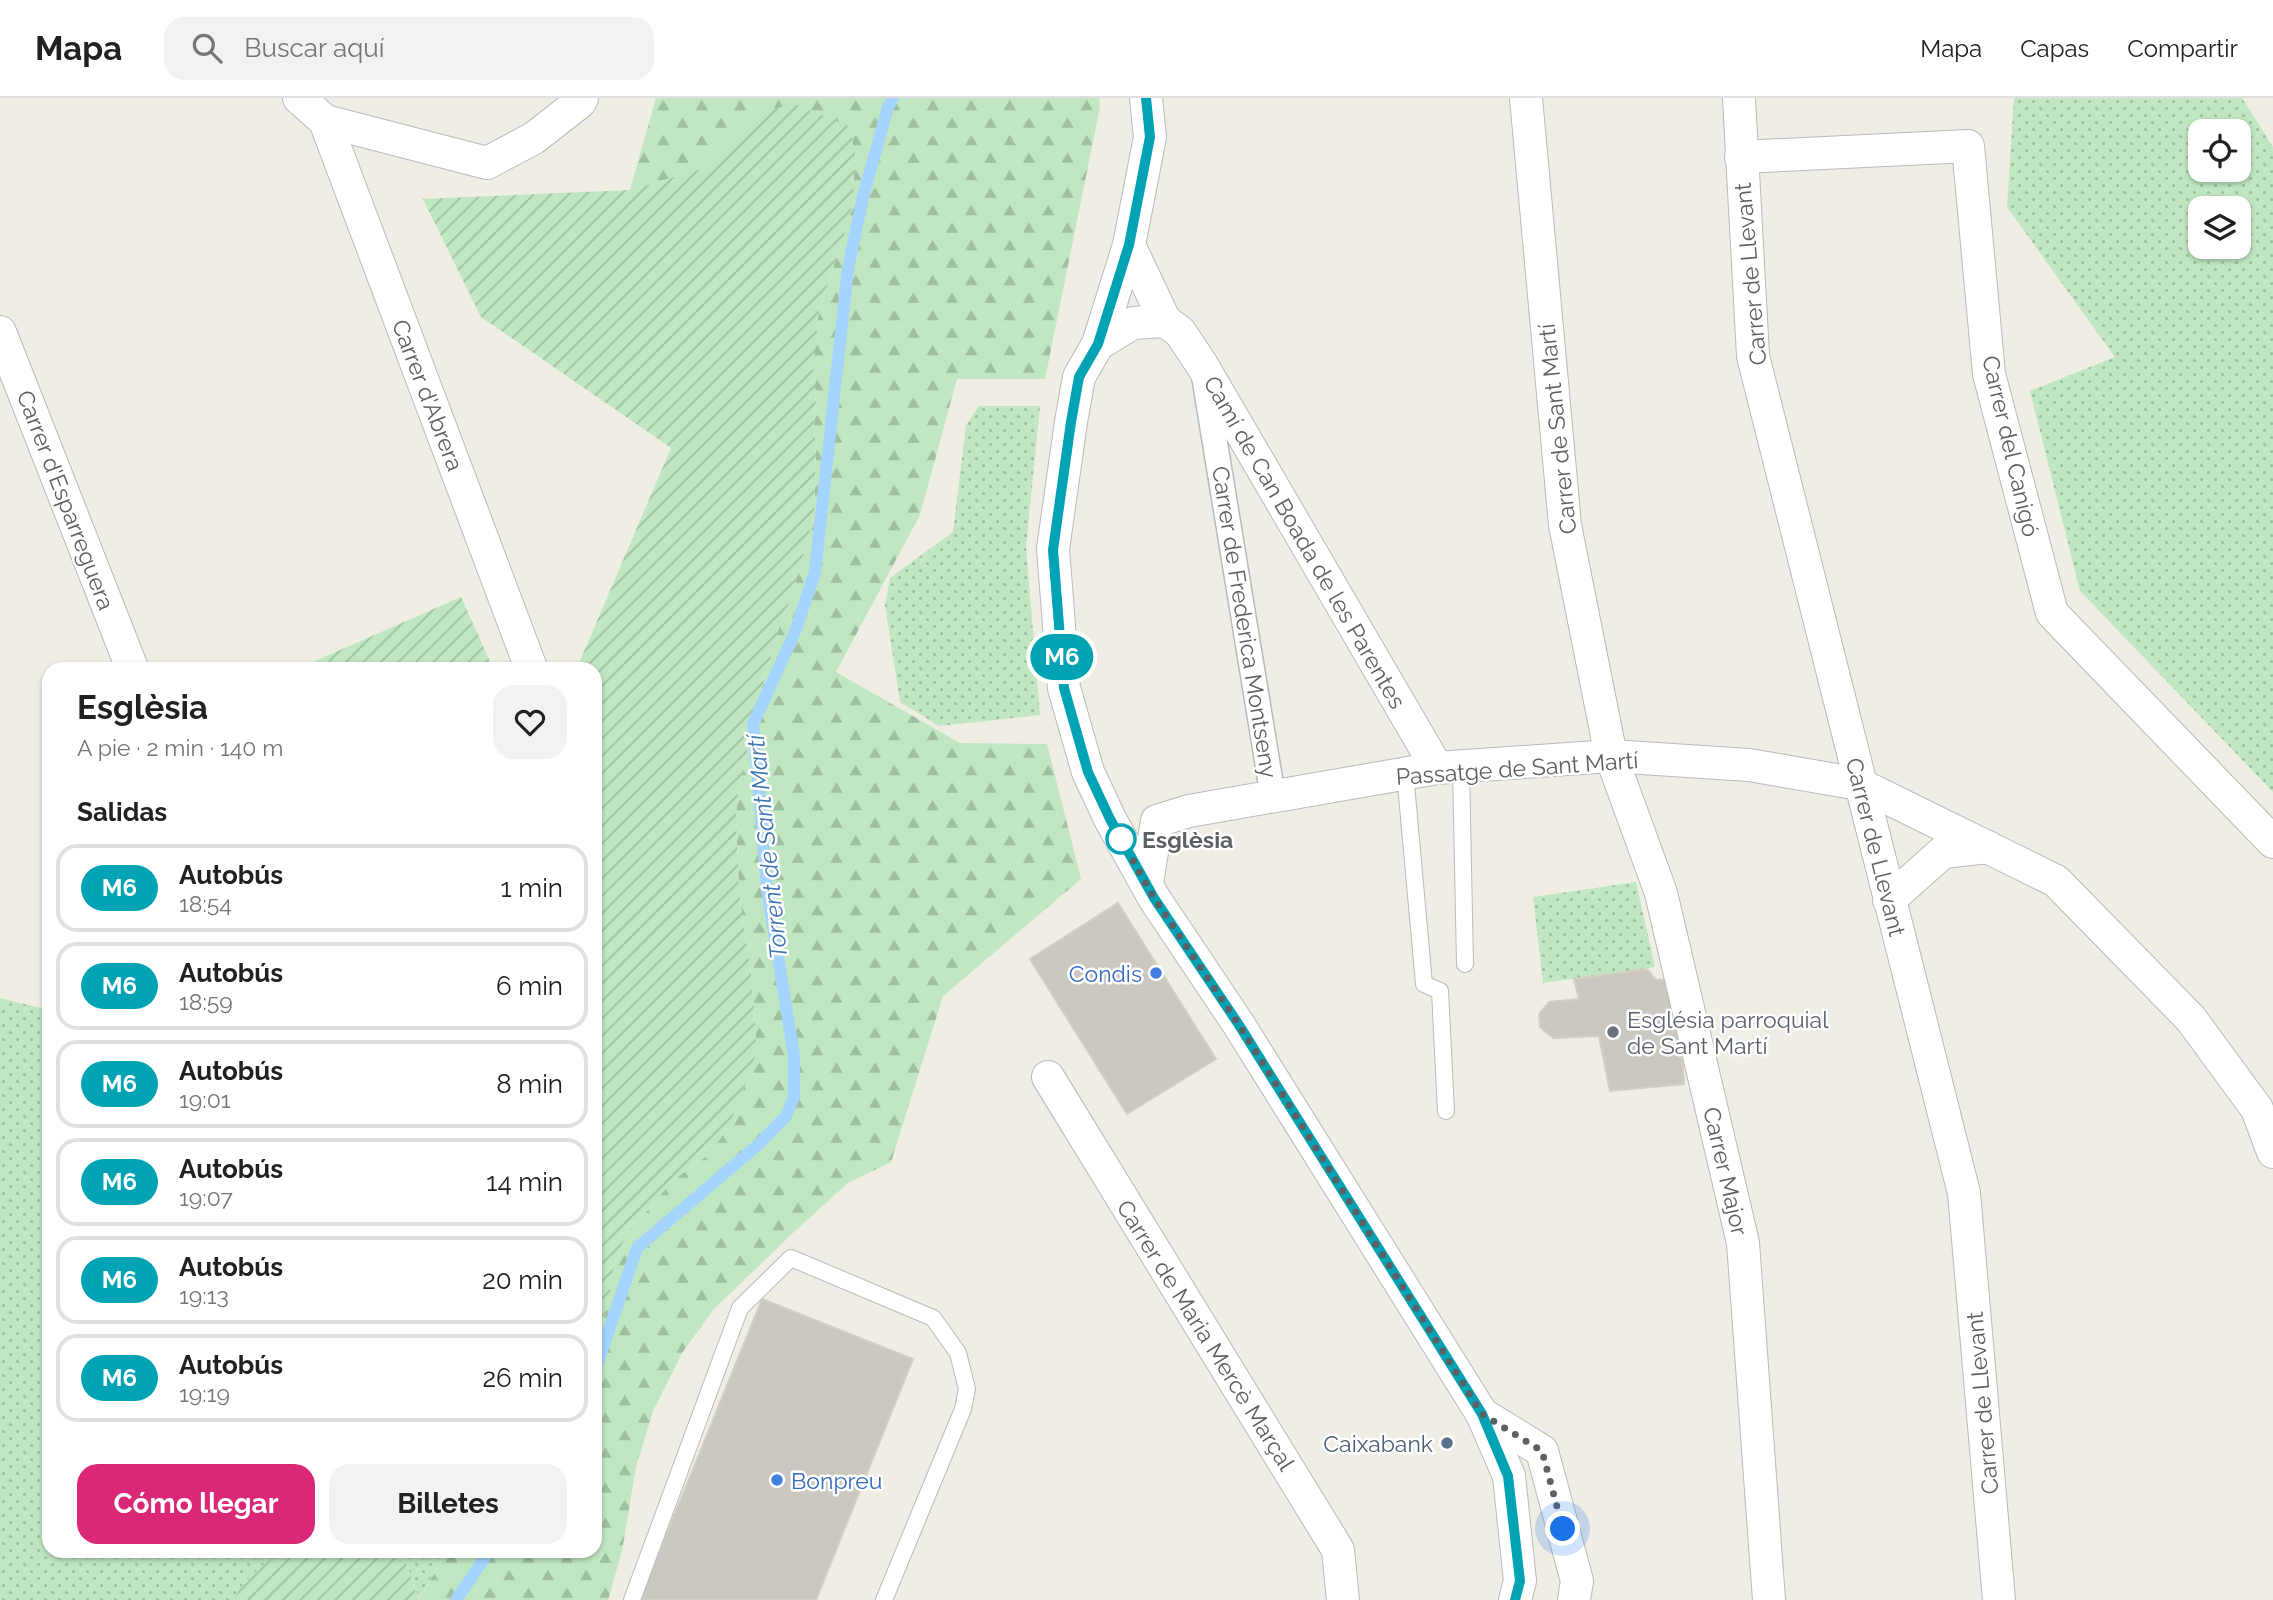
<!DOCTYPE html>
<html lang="es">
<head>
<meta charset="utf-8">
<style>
  body { margin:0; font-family:Raleway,sans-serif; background:#f2f2f2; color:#202124; height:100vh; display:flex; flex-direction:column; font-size:26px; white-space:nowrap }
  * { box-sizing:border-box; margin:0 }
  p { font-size:23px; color:#757577 }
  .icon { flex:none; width:38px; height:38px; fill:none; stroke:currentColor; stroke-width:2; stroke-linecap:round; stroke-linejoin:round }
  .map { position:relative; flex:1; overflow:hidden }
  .sheet { position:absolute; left:42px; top:564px; width:560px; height:896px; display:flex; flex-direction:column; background:#fff; border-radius:21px; box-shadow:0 2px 5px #0004 }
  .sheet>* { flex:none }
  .badge { padding:0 14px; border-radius:23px; font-size:24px; line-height:46px }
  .buttons { position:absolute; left:2188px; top:21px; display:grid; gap:14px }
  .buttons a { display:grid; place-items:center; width:63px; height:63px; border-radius:14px; background:#fff; box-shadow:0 2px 5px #0004; font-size:35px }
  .you { position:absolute; width:35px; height:35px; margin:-18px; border:5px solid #fff; border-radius:50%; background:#1a73e8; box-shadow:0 0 0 10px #1a73e833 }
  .map>.badge { position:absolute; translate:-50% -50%; box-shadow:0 0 0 4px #fff }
  h2 { padding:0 35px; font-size:26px; line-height:63px }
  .round { display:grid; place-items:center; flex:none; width:74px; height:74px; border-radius:21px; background:#f2f2f2 }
  .overview { display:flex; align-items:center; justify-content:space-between; height:119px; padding:0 35px }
  h1 { font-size:33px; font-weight:700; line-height:52px }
  .action { display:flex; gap:14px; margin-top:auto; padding:14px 35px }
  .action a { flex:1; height:80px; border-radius:21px; background:#db2777; color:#fff; font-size:28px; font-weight:700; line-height:80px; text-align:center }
  .action a+a { background:#f2f2f2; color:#202124 }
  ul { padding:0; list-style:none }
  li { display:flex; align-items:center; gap:21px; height:88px; margin:0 14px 10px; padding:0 21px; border:4px solid #e0e0e0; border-radius:21px }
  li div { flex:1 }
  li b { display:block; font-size:26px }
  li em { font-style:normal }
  li .badge { min-width:77px; font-weight:700; text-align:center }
  header { display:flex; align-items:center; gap:42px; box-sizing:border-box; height:98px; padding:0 35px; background:#fff; border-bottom:2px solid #e0e0e0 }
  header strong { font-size:33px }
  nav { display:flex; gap:38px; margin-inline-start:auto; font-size:24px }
  .search { width:490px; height:63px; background:#f2f2f2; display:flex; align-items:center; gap:18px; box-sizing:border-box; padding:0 24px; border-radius:21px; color:#757577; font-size:26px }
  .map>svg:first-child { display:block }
</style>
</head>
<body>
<header>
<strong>Mapa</strong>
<div class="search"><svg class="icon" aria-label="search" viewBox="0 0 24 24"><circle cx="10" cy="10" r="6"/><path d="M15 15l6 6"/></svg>Buscar aquí</div>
<nav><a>Mapa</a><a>Capas</a><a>Compartir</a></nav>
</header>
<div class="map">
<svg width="2273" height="1502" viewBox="0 0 2273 1502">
  <defs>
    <pattern id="grass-dots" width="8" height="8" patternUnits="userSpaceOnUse" patternTransform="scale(1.75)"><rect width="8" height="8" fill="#c0e7c1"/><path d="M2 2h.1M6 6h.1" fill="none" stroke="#9fbfa0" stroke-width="1.8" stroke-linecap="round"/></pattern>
    <pattern id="forest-firs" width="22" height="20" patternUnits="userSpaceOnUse" patternTransform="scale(1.75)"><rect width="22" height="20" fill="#c0e7c1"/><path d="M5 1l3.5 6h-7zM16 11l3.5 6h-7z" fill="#9fbfa0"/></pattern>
    <pattern id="garden-furrows" width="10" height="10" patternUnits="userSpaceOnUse" patternTransform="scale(1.75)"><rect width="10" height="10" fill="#c0e7c1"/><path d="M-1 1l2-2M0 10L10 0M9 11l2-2" fill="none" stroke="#9fbfa0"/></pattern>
  </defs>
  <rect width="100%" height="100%" fill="#efede4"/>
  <g fill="url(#grass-dots)" fill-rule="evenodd">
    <path d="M 2014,0 L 2242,0 L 2273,49 L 2273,694 L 2080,493 L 2030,293 L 2115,259 L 2007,109 ZM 2238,33 L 2238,72 L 2200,72 L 2200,33 ZM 2238,110 L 2238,149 L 2200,149 L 2200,110 Z"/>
    <path d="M 979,308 L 1040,308 L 1026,449 L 1040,617 L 939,628 L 900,604 L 885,507 L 890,480 L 953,434 L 966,327 Z"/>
    <path d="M 1636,784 L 1655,869 L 1543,885 L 1533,799 Z"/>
    <path d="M 0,900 L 49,912 L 49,1452 L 285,1453 C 264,1464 244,1481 233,1502 L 0,1502 Z"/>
    <path d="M 402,1453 L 447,1453 L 419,1501 Z"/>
  </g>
  <path fill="url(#forest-firs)" d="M 656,0 L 1099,0 L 1100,9 L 1045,281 L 957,281 L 920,417 L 836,574 L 960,645 L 1047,646 L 1081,781 L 943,898 L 891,1064 L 848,1085 L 796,1132 L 713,1212 L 682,1255 L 653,1313 L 636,1369 L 622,1453 L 608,1502 L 419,1502 L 447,1453 L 595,1452 L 595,1250 L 609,1202 L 612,1176 L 620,1150 L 632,1127 L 652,1108 L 671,1084 L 708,1057 L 757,952 L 751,875 L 739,795 L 736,717 L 739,690 L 759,600 L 781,523 L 792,498 L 814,416 L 816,357 L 814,328 L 816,298 L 813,269 L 815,242 L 819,212 L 846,131 L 853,105 L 770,11 L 702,71 L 630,92 Z"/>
  <g fill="url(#garden-furrows)">
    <path d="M 794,6 L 849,28 L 855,54 L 853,105 L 846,131 L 819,212 L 813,269 L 816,298 L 814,328 L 816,357 L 814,416 L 792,498 L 781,523 L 759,600 L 739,690 L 736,717 L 739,795 L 751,875 L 757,952 L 747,983 L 727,1032 L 708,1057 L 671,1084 L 652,1108 L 632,1127 L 620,1150 L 612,1176 L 609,1202 L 595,1250 L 595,570 L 577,570 L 671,350 L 481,219 L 423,101 L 630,92 L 702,71 L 770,11 Z"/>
    <path d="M 461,499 L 493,570 L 299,570 Z"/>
    <path d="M 285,1453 L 402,1453 L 419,1502 L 233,1502 C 244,1481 264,1464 285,1453 Z"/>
  </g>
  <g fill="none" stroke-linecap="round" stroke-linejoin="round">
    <g stroke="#a4d4ff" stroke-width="12">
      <path d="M 595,1273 L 637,1150 L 760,1045 L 786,1018 L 794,999 L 794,958 L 767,791 L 753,626 L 795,534 L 815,474 L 848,171 L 863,99 L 888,9 L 893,0"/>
      <path d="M 456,1502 L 490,1452"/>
    </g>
  </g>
  <g fill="#cac8c1" stroke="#d4cfc2" stroke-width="2">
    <path d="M 1118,805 L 1216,961 L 1127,1016 L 1030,861 Z"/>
    <path d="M 1647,871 L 1656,882 L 1676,880 L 1684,986 L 1610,993 L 1599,938 L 1553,940 L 1540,929 L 1539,916 L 1549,904 L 1579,901 L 1574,881 Z"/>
    <path d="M 762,1201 L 913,1261 L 816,1502 L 640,1502 Z"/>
  </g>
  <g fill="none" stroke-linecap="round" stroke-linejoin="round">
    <g stroke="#b7babe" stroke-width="18">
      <g id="service">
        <path d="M 1461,670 L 1465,866"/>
        <path d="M 1405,675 L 1424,886 L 1440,893 L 1446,1013"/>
        <path d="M 632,1502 L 740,1210 L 791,1160 L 933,1220 L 958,1255 L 967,1291 L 963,1311 L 884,1502"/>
      </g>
    </g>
    <g stroke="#b7babe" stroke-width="27">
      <path id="pedestrian" d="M 1204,278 L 1273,699"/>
    </g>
    <g stroke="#b7babe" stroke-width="34">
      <g id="minor">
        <path d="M 299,0 L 325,23 L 487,65 L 534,40 L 580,4 L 582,0"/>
        <path d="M 1146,0 L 1150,39 L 1129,147 L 1098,246 L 1079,279 L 1071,324 L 1053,451 L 1064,590 L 1088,674 L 1110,721 L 1154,800 L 1239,927 L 1482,1316 L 1542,1353 L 1577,1483 L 1574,1502"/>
        <path d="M 1526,0 L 1565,427 L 1611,658 L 1661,795 L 1743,1145 L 1769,1502"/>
        <path d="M 1739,0 L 1753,258 L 1964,1095 L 1999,1502"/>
        <path d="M 325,23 L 531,570"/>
        <path d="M 1741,59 L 1968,48 L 1989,276 L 2052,515 L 2273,744"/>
        <path d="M 1129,147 L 1165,223"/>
        <path d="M 0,234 L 132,570"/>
        <path d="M 1098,246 L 1133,225 L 1165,223 L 1180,234 L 1202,267 L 1437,670"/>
        <path d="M 1147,785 L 1157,723 L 1189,713 L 1437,670 L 1611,658 L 1749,667 L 1859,686 L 2056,783 L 2191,921 L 2257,1011 L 2273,1054"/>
        <path d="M 1889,802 L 1943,754 L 1988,749"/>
        <path d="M 1048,979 L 1338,1452 L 1343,1502"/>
        <path d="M 1482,1316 L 1509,1378 L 1520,1483 L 1515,1502"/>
      </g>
    </g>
    <use href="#service" stroke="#fff" stroke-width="16"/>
    <use href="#pedestrian" stroke="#fff" stroke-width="24"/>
    <use href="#minor" stroke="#fff" stroke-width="32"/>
  </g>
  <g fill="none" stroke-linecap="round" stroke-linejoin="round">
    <g stroke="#fff" stroke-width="16">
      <path id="line" d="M 1146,0 L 1150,39 L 1129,147 L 1098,246 L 1079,279 L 1071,324 L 1053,452 L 1064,590 L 1088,674 L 1110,721 L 1154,800 L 1239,927 L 1482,1316 L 1508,1378 L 1520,1483 L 1515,1502"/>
    </g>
    <use href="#line" stroke="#00a3b4" stroke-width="10"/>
    <path stroke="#5c6065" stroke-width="7" stroke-dasharray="0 12.6" d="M 1121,741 L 1154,800 L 1239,927 L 1482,1316 L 1542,1353 L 1563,1431"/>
  </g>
  <circle fill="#fff" stroke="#00a3b4" stroke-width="3.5" cx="1121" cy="741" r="14"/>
  <g fill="#3f7fe0" stroke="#fff" stroke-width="2.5">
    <circle cx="1156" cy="875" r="7"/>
    <circle cx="777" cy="1382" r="7"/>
  </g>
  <circle fill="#6b7280" stroke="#fff" stroke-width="2.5" cx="1613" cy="934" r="7"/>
  <circle fill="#5c6f8a" stroke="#fff" stroke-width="2.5" cx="1447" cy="1345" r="7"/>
  <g text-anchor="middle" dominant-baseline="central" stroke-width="5" stroke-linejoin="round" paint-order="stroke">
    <g font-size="23" fill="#5c6065" stroke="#fff">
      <text transform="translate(1750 176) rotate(-95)">Carrer de Llevant</text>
      <text transform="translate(428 297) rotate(69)">Carrer d'Abrera</text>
      <text transform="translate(1557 331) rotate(-96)">Carrer de Sant Martí</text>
      <text transform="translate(2011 348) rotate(77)">Carrer del Canigó</text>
      <text transform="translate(66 402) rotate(69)">Carrer d'Esparreguera</text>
      <text transform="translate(1305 444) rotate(60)">Camí de Can Boada de les Parentes</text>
      <text transform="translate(1245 524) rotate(81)">Carrer de Frederica Montseny</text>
      <text transform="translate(1517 670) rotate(-4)">Passatge de Sant Martí</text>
      <text transform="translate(1876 749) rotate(76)">Carrer de Llevant</text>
      <text transform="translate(1726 1073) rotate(77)">Carrer Major</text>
      <text transform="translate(1206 1237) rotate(58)">Carrer de Maria Mercè Marçal</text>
      <text transform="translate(1982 1305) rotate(-95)">Carrer de Llevant</text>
    </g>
    <g font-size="23" font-weight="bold" fill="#5c6065" stroke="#fff" text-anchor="start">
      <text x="1142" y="741">Esglèsia</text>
    </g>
    <g font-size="23" fill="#366cbe" stroke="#fff" text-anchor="end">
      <text x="1142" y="875">Condis</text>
      <text x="791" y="1382" text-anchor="start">Bonpreu</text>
    </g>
    <g font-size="23" fill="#5b616d" stroke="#fff" text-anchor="start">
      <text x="1627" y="921">Església parroquial<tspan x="1627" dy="26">de Sant Martí</tspan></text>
    </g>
    <g font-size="23" fill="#4e5e75" stroke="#fff" text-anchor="end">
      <text x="1433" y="1345">Caixabank</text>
    </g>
    <g font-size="24" font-style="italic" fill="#3f74b3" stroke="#fff">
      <text transform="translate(767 749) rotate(-96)">Torrent de Sant Martí</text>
    </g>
  </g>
</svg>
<div class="buttons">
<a><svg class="icon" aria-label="locate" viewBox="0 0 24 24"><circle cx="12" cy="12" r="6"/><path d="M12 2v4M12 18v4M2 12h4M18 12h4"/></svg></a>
<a><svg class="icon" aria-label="layers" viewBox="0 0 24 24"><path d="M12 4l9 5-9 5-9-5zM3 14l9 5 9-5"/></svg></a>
</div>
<div class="you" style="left:1563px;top:1431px"></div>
<b class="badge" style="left:1062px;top:559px;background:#00a3b4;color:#fff">M6</b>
<section class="sheet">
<div class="overview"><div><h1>Esglèsia</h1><p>A pie · 2 min · 140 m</p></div><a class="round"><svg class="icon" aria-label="heart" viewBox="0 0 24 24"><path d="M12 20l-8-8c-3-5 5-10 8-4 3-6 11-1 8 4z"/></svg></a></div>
<h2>Salidas</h2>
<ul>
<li><span class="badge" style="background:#00a3b4;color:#fff">M6</span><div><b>Autobús</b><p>18:54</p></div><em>1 min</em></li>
<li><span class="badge" style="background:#00a3b4;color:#fff">M6</span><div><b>Autobús</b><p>18:59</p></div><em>6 min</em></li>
<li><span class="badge" style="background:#00a3b4;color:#fff">M6</span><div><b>Autobús</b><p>19:01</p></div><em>8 min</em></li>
<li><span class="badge" style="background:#00a3b4;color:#fff">M6</span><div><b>Autobús</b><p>19:07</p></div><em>14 min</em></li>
<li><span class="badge" style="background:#00a3b4;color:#fff">M6</span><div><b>Autobús</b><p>19:13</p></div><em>20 min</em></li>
<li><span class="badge" style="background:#00a3b4;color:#fff">M6</span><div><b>Autobús</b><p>19:19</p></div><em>26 min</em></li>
</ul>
<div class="action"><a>Cómo llegar</a><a>Billetes</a></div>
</section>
</div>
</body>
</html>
